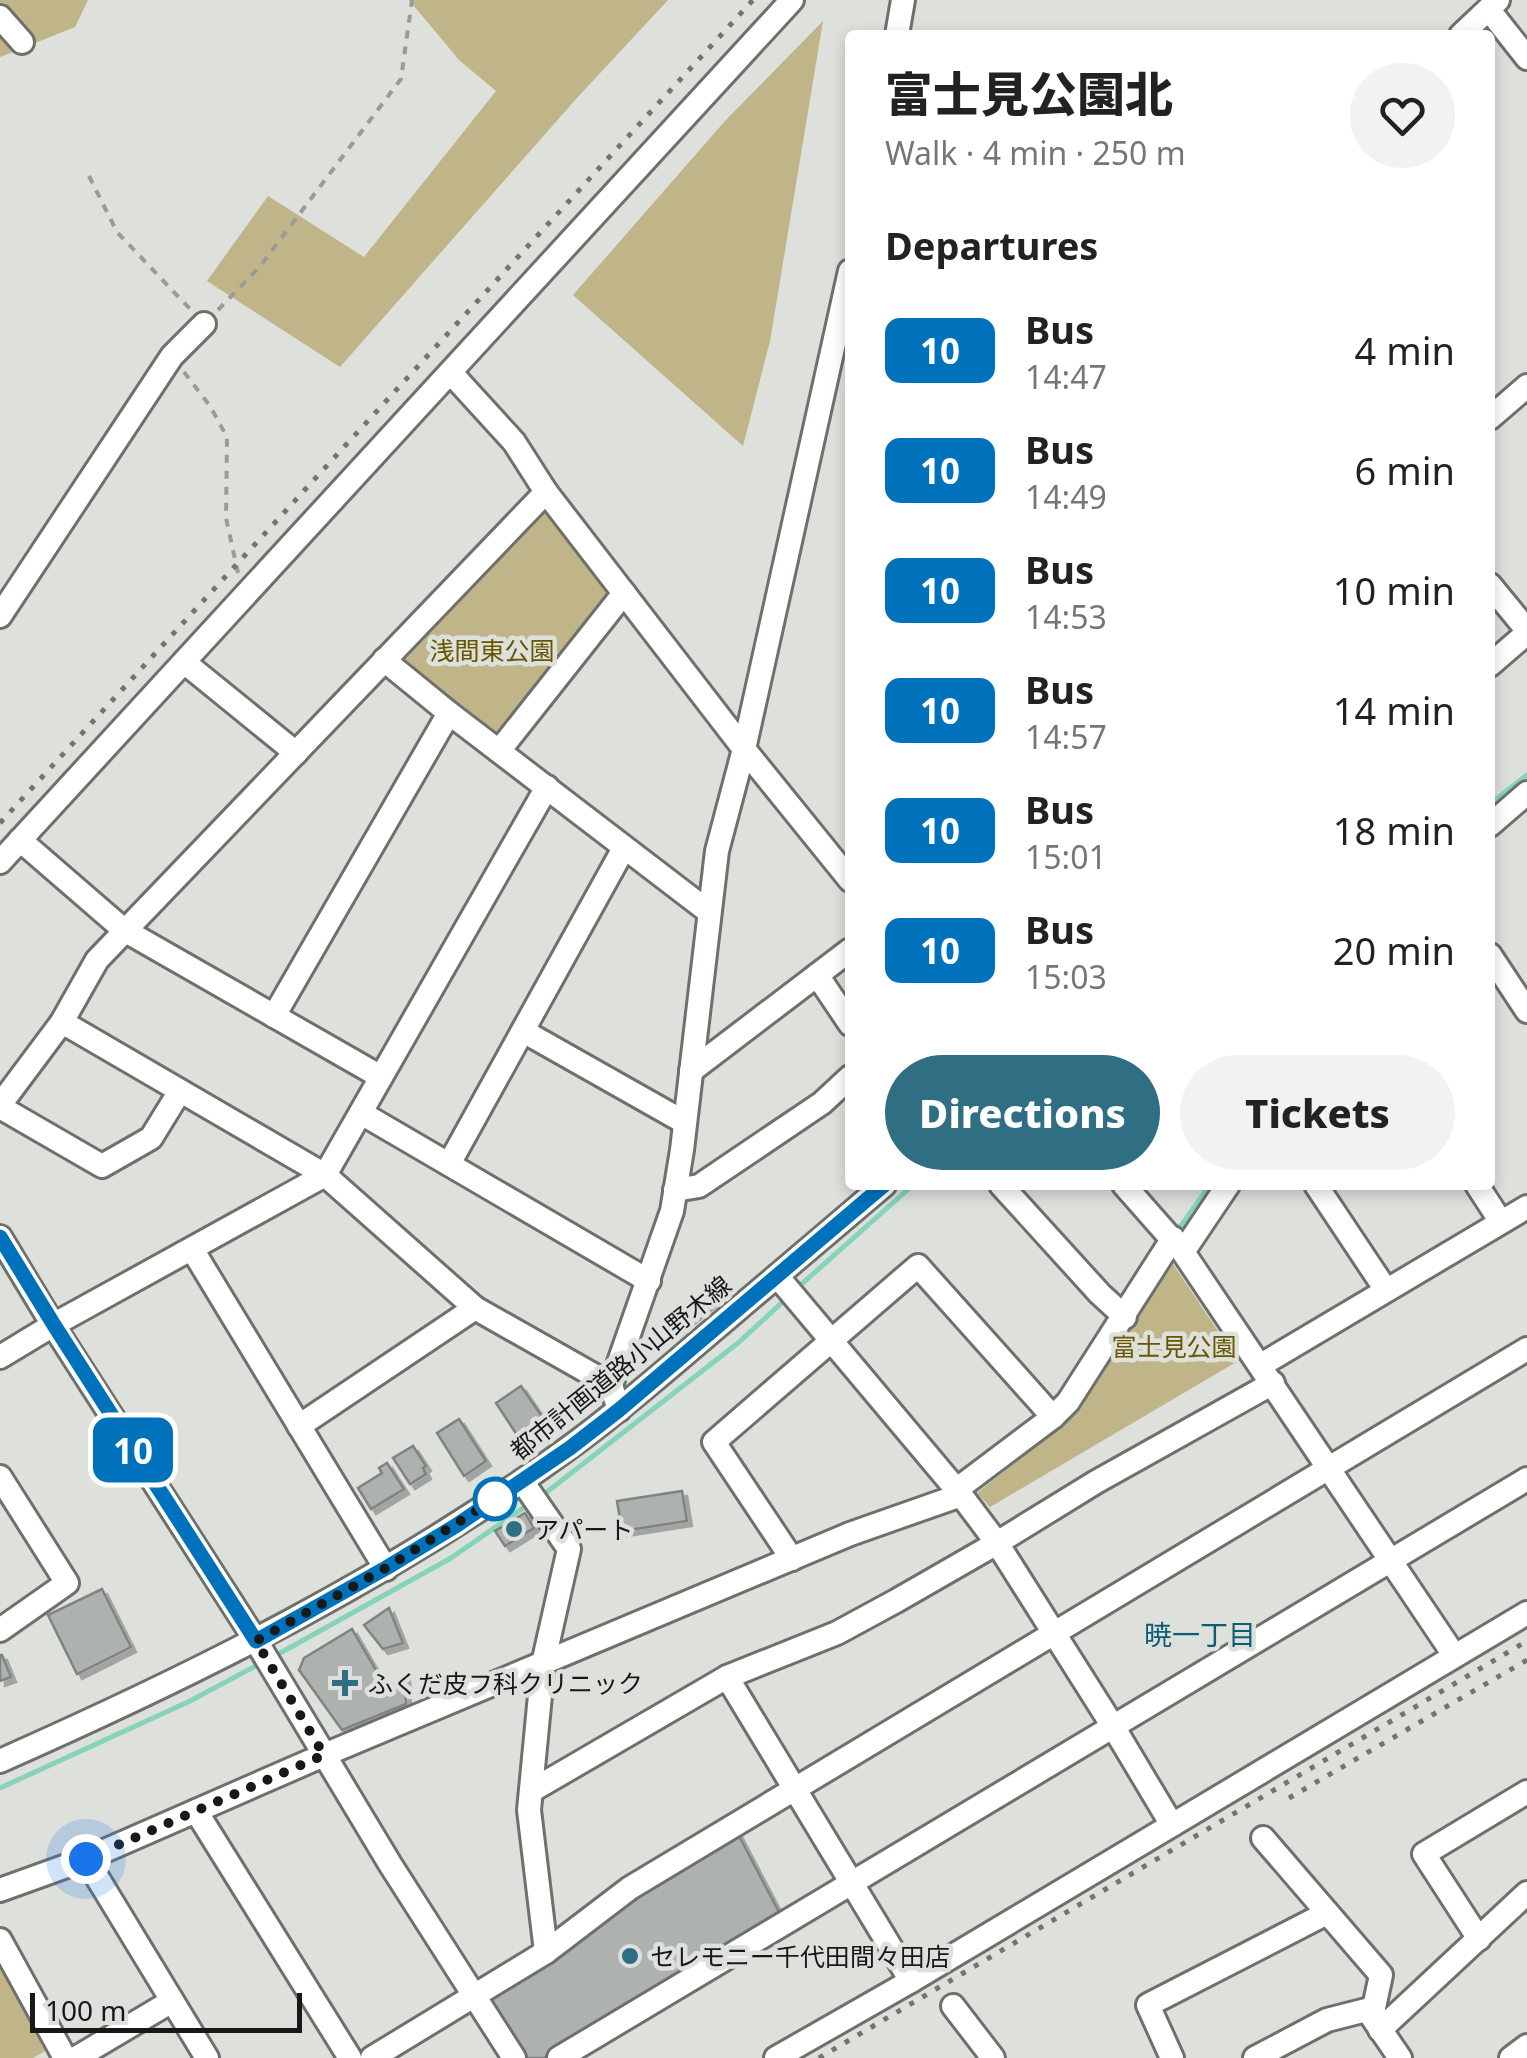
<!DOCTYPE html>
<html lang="en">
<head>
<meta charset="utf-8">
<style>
  body { margin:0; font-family:"Noto Sans","Noto Sans JP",sans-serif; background:#f2f2f2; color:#222; height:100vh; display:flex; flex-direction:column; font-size:38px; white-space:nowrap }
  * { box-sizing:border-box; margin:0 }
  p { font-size:32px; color:#767676 }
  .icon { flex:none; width:55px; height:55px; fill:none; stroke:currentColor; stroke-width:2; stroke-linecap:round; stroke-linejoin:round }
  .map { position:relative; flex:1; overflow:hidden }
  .side { position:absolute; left:845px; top:30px; width:650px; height:1160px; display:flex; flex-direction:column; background:#fff; border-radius:10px; box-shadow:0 5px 15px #0003 }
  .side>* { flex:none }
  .badge { padding:0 20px; border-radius:15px; font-size:35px; line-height:65px }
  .scale { position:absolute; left:30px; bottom:25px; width:272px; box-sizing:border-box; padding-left:10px; border:5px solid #181917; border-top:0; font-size:28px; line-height:35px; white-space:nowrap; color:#181917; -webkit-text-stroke:8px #dde0db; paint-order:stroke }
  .you { position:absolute; width:50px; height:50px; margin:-25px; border:8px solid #fff; border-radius:50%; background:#1a73e8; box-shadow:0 0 0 15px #1a73e833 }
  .map>.badge { position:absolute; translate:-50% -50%; box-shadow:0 0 0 5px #fff }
  h2 { padding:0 40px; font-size:38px; line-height:90px }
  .round { display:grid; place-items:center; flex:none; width:105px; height:105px; border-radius:52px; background:#f2f2f2 }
  .summary { display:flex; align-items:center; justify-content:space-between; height:170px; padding:0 40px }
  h1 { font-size:48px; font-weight:800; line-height:75px }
  .primary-button { display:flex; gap:20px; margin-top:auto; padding:20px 40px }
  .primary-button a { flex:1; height:115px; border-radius:60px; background:#306e84; color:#fff; font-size:40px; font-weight:800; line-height:115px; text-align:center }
  .primary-button a+a { background:#f2f2f2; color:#222 }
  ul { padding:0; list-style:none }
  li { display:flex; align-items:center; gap:30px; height:120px; padding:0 40px }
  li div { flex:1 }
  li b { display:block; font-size:38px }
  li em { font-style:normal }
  li .badge { min-width:110px; font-weight:700; text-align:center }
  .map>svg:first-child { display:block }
</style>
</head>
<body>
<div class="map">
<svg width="1527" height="2058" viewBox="0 0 1527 2058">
  <defs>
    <filter id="shadow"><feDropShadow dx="5" dy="5" stdDeviation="0" flood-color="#0004"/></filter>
  </defs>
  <rect width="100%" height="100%" fill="#dde0db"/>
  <g fill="#c0b489">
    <path d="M 0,0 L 88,0 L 75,27 L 0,57 Z"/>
    <path d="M 409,0 L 668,0 L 576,99 L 340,367 L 207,281 L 268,196 L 364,257 L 496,91 L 459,60 Z"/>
    <path d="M 823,21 L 770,341 L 743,446 L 573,295 L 725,121 Z"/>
    <path d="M 550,511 L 611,593 L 502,736 L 406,664 L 404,654 L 536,513 Z"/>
    <path d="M 1173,1264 L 1238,1361 L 990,1507 L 977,1493 L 1069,1420 Z"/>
    <path d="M 0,1962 L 45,2051 L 33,2058 L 0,2058 Z"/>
  </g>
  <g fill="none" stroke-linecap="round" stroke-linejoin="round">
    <g stroke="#86d4b8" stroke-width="5">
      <path d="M 1490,804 L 1527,775"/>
      <path d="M 1176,1228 L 1178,1230 L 1210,1185"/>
      <path d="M 795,1290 L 913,1185"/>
      <path d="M 543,1495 L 738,1343 L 787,1298"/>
      <path d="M 273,1657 L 451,1558 L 529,1504"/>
      <path d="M 0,1788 L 188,1702 L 263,1662"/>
    </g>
  </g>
  <g fill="#adb2ae" stroke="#7f8480" stroke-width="2.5" filter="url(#shadow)">
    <path d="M 705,1291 L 713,1300 L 671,1334 L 662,1323 Z"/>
    <path d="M 521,1386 L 545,1421 L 519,1438 L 496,1403 Z"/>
    <path d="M 459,1419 L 486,1461 L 464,1476 L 437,1433 Z"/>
    <path d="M 413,1446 L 426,1466 L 423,1468 L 426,1474 L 410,1484 L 393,1458 Z"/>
    <path d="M 387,1463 L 404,1489 L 371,1509 L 358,1488 L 382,1473 L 379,1468 Z"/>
    <path d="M 682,1491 L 687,1521 L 622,1531 L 617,1501 Z"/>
    <path d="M 525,1513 L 534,1528 L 505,1546 L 495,1531 Z"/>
    <path d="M 102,1589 L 131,1647 L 77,1674 L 48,1615 Z"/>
    <path d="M 389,1608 L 403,1643 L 383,1649 L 364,1625 Z"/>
    <path d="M 352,1629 L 388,1691 L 405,1674 L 406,1704 L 342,1730 L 299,1670 L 304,1658 Z"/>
    <path d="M 0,1655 L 2,1655 L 11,1677 L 0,1681 Z"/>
    <path d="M 737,1832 L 780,1914 L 547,2058 L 524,2058 L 486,1999 Z"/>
  </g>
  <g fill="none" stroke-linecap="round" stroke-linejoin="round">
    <g stroke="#6d706b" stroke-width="28">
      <g id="minor">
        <path d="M 1489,10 L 1527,58"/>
        <path d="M 0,17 L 22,42"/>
        <path d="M 897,35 L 903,0"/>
        <path d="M 1461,35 L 1498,0"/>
        <path d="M 451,373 L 514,442 L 546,492 L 744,749 L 850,880"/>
        <path d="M 1490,418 L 1527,386"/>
        <path d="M 1490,585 L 1527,630"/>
        <path d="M 0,616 L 172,356 L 204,324"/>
        <path d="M 384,660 L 449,713 L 709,912"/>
        <path d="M 184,662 L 296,753"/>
        <path d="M 1490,665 L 1527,633"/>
        <path d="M 499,751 L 624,593"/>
        <path d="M 1490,825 L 1527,793"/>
        <path d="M 20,840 L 124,930 L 381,1077"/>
        <path d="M 0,862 L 792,0"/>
        <path d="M 1490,955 L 1527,1011"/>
        <path d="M 817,975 L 850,1024"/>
        <path d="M 274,1016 L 449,713"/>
        <path d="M 62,1022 L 325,1175 L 475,1308 L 611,1385"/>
        <path d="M 523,1031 L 684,1122"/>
        <path d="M 691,1071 L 850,950"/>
        <path d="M 0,1105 L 62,1022 L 97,960 L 546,492"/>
        <path d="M 0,1107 L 102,1166 L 151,1138 L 180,1091"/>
        <path d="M 361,1113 L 649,1281"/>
        <path d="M 449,1164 L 624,848"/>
        <path d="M 1001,1185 L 1100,1294 L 1125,1317"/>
        <path d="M 1124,1185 L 1183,1252 L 1454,1655"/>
        <path d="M 1316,1185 L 1386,1290"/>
        <path d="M 1477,1185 L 1501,1222"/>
        <path d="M 675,1190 L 699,1186 L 822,1103 L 850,1077"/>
        <path d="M 0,1237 L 53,1325 L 256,1641 L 390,1864 L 514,2058"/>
        <path d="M 192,1249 L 386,1569"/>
        <path d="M 1183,1252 L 1228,1185"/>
        <path d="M 777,1276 L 961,1495 L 997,1543 L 1114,1728 L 1172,1825"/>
        <path d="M 0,1357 L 53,1325 L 325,1175 L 547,787"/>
        <path d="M 1261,1365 L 1527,1207"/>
        <path d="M 619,1410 L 611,1385 L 672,1211 L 682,1150 L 717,851 L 744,749 L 850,271"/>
        <path d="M 299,1426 L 475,1308"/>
        <path d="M 0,1477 L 67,1583 L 0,1630"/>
        <path d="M 522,1481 L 569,1549 L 543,1664 L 529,1810 L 546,1952"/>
        <path d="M 956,1490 L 1053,1417 L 1068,1402 L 1173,1238"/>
        <path d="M 792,1559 L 714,1442 L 918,1266 L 1053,1417"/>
        <path d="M 727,1677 L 911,1981"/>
        <path d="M 0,1761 C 199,1673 394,1576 570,1447 C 617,1413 660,1375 705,1337 C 764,1287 824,1236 884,1185"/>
        <path d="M 531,1791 L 727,1677 L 837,1633 L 896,1601 L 997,1543 L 1096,1482 L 1273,1383"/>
        <path d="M 196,1811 L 350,2058"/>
        <path d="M 1263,1838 L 1381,1975 L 1372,2017 L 1400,2058"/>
        <path d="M 86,1859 L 207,2058"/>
        <path d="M 0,1890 L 86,1859 L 324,1755 L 850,1534 L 961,1495"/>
        <path d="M 1479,1939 L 1424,1854 L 1527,1792"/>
        <path d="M 0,1940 L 65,2058"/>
        <path d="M 953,2006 L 993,2058"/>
        <path d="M 1380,2030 L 1527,1893"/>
        <path d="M 76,2058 L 172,2001"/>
        <path d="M 372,2058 L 546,1952 L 630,1888 L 1527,1349"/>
        <path d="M 559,2058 L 1527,1479"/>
        <path d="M 776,2058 L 911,1981 L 1527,1613"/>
        <path d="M 1172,2058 L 1148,2005 L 1327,1913"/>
        <path d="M 1255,2058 L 1327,2020 L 1374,2008"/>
        <path d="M 1511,2058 L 1527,2046"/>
      </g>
    </g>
    <g stroke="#989b97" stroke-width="4" stroke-dasharray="8 8" stroke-linecap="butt">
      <path d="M 89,176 L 117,232 L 190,309"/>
      <path d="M 218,310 L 261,265 L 401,79 L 412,0"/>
      <path d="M 184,372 L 210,406 L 227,437 L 226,518 L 238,573"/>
    </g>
    <use href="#minor" stroke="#fff" stroke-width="22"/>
    <g stroke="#727470" stroke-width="5" stroke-dasharray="5 10" stroke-linecap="butt">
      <path d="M 0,823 L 753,0"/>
      <path d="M 1289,1798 L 1527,1660"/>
      <path d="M 819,2058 L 1527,1641"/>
    </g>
  </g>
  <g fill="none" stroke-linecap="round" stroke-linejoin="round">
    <g stroke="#fff" stroke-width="22">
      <path id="line" d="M 0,1237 L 54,1325 L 256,1641 L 386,1568 L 457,1525 L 570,1448 L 619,1410 L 884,1185"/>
    </g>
    <use href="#line" stroke="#0072bc" stroke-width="15"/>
    <path stroke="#181917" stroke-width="10" stroke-dasharray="0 18" d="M 86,1859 L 324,1755 L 256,1641 L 386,1568 L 495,1499"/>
  </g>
  <circle fill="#fff" stroke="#0072bc" stroke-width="5" cx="495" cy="1499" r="20"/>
  <g fill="#306e84" stroke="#dde0db" stroke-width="4">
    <circle cx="514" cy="1529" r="10"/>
    <path d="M340 1668h10v10h10v10h-10v10h-10v-10h-10v-10h10z"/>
    <circle cx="630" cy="1956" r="10"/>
  </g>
  <g text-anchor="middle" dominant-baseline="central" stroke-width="9" stroke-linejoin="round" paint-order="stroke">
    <g font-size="25" fill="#685600" stroke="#dde0db">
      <text x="492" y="650">浅間東公園</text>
      <text x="1174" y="1346">富士見公園</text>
    </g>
    <g font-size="25" fill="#181917" stroke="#dde0db">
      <text transform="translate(620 1367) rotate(-39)">都市計画道路小山野木線</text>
    </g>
    <g font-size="25" fill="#181917" stroke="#dde0db" text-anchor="start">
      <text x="534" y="1529">アパート</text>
      <text x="368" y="1683">ふくだ皮フ科クリニック</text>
      <text x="650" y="1956">セレモニー千代田間々田店</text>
    </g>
    <g font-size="28" fill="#0c5d75" stroke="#dde0db">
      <text x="1200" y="1634">暁一丁目</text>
    </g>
  </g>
</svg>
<div class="scale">100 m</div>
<div class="you" style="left:86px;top:1859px"></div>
<b class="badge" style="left:133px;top:1450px;background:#0072bc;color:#fff">10</b>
<section class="side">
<div class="summary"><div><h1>富士見公園北</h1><p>Walk · 4 min · 250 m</p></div><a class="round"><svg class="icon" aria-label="heart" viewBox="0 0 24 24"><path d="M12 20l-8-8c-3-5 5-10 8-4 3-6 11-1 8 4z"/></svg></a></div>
<h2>Departures</h2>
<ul>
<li><span class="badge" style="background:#0072bc;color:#fff">10</span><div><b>Bus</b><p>14:47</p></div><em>4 min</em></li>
<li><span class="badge" style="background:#0072bc;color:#fff">10</span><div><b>Bus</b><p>14:49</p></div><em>6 min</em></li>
<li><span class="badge" style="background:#0072bc;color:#fff">10</span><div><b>Bus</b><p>14:53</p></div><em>10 min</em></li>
<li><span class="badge" style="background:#0072bc;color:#fff">10</span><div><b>Bus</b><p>14:57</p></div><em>14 min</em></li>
<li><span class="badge" style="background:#0072bc;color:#fff">10</span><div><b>Bus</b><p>15:01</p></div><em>18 min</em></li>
<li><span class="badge" style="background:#0072bc;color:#fff">10</span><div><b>Bus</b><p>15:03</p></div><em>20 min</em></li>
</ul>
<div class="primary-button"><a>Directions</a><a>Tickets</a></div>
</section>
</div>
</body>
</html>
